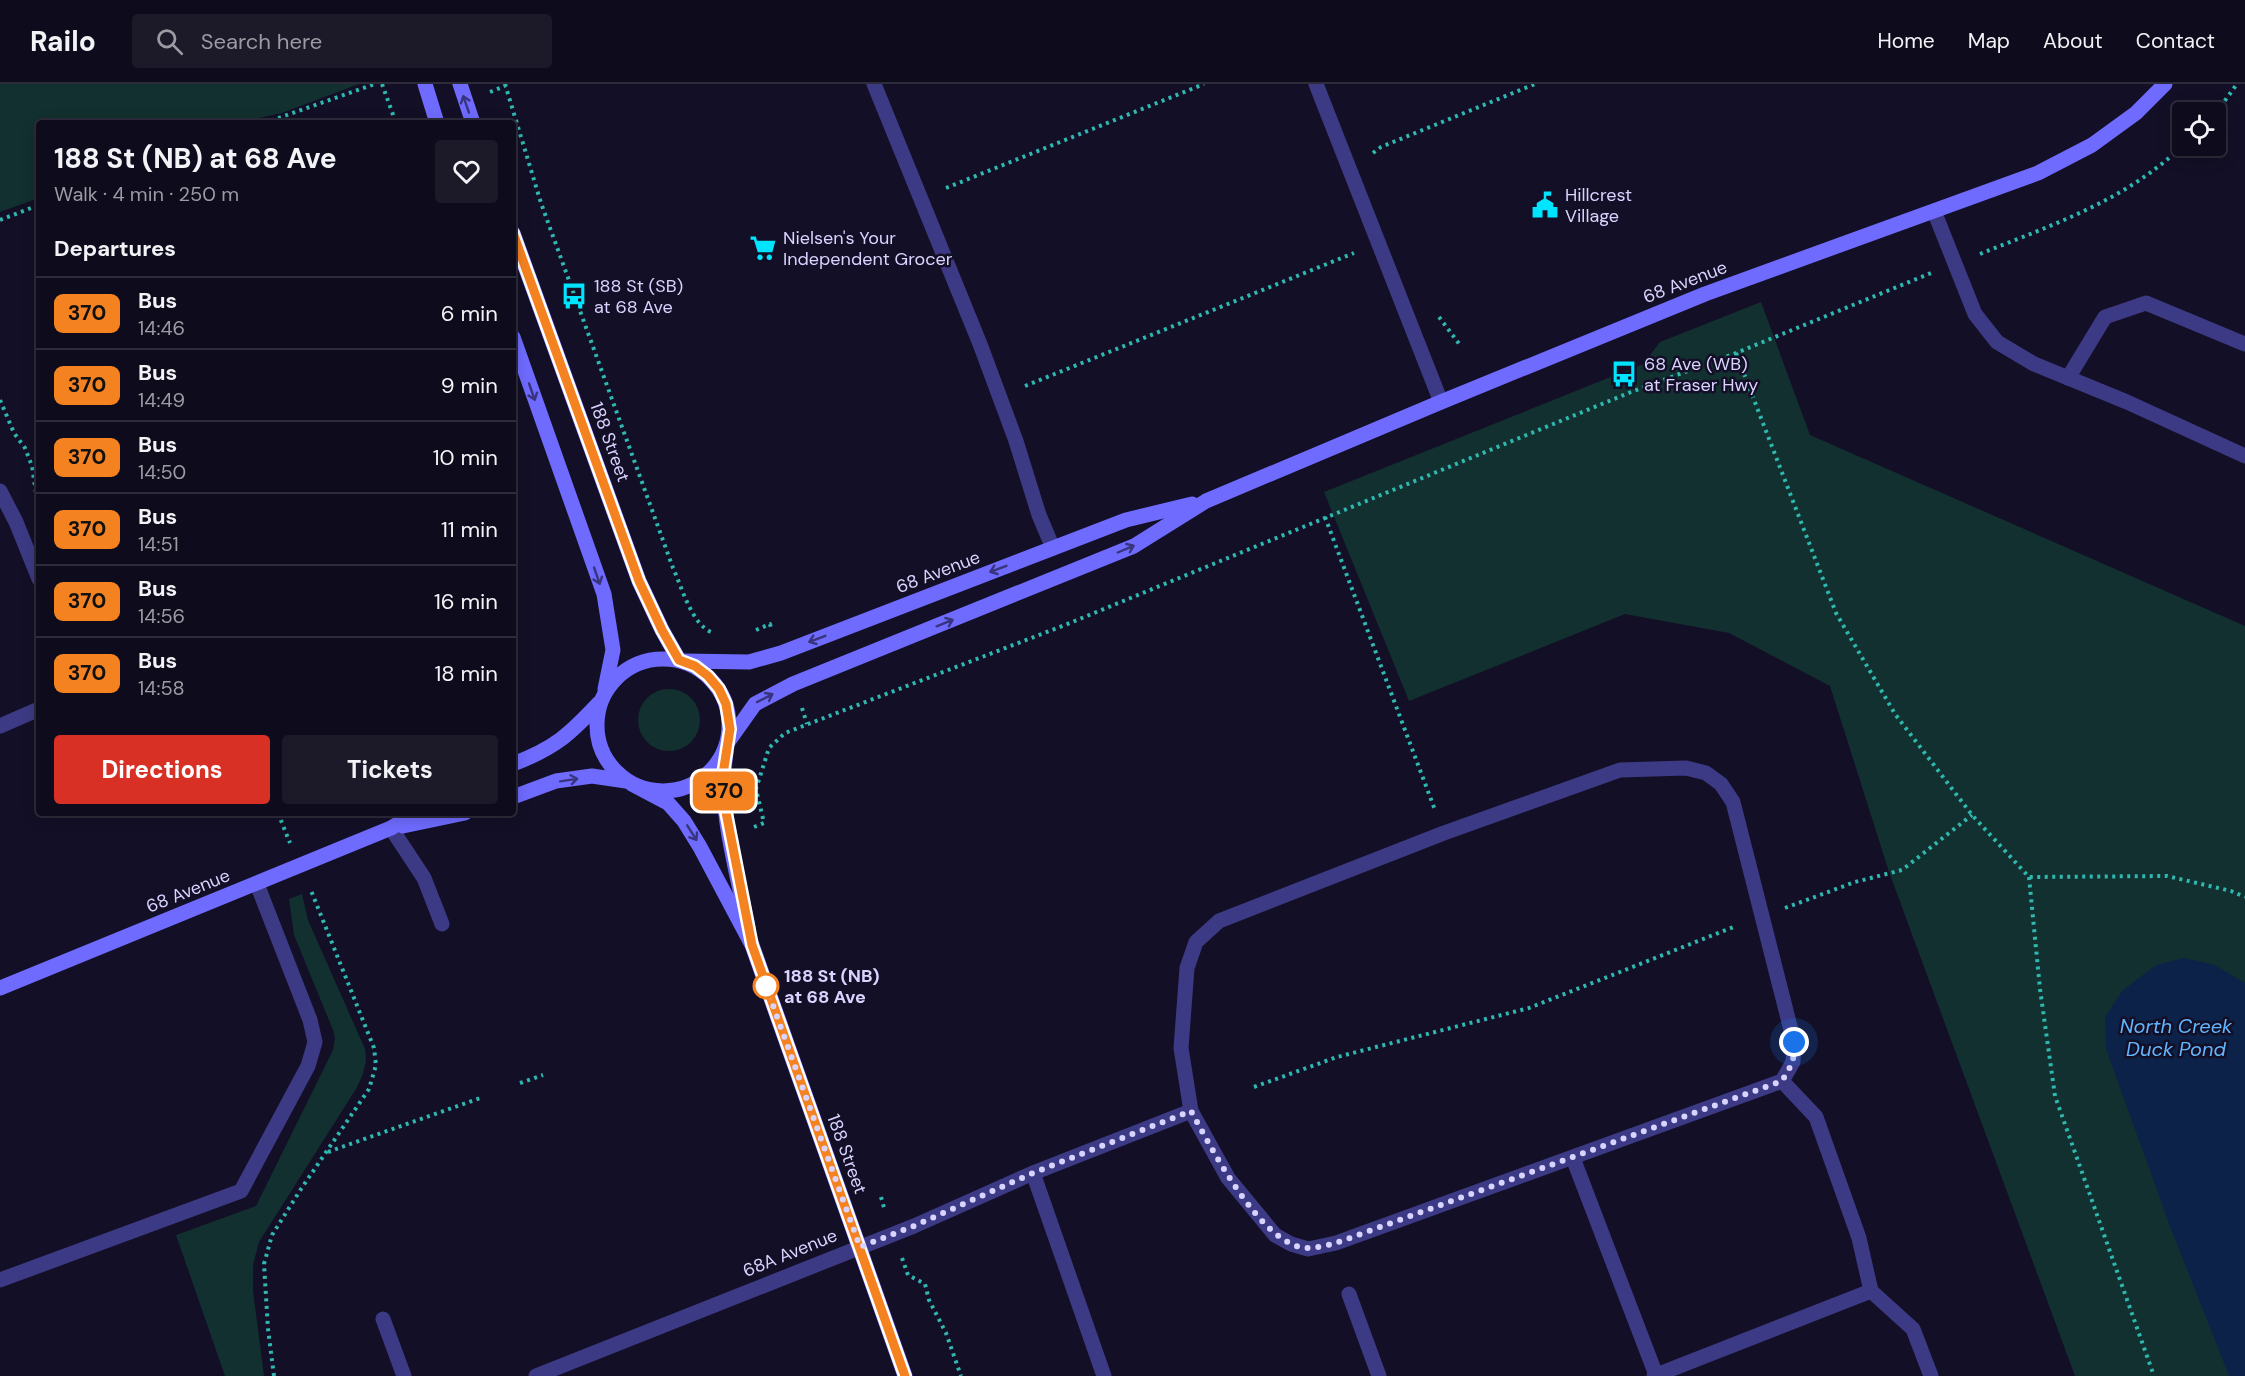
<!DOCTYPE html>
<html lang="en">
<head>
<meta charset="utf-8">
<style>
  body { margin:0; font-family:"DM Sans",sans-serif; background:#1c1929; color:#f1f3f6; height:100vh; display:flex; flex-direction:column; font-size:22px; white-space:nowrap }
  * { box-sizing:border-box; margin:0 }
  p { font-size:20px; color:#9b9ba3 }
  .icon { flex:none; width:33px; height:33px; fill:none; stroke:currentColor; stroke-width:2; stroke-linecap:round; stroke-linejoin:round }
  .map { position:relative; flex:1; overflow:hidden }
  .sheet { position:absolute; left:36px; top:36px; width:480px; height:696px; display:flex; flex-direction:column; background:#0e0b1c; border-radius:6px; box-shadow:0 3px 15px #0003,0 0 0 2px #2e2b3b }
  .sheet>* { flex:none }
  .badge { padding:0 12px; border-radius:9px; font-size:21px; line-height:39px }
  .fabs { position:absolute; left:2172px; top:18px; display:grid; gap:12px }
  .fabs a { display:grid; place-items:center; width:54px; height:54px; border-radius:6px; background:#0e0b1c; box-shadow:0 3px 15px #0003,0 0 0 2px #2e2b3b; font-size:30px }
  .you { position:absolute; width:30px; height:30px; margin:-15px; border:4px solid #fff; border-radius:50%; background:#1a73e8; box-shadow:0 0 0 9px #1a73e833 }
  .map>.badge { position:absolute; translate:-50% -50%; box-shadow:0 0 0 3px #fff }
  h2 { padding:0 18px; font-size:22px; line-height:54px }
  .round { display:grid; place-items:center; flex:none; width:63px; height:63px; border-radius:6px; background:#1c1929 }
  .head { display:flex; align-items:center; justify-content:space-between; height:102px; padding:0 18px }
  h1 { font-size:28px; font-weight:700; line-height:45px }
  .primary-button { display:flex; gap:12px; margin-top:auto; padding:12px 18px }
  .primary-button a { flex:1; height:69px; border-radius:6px; background:#d93025; color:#fff; font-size:24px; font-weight:700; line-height:69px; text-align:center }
  .primary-button a+a { background:#1c1929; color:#f1f3f6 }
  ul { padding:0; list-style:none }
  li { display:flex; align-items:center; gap:18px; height:72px; padding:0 18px; border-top:2px solid #2e2b3b }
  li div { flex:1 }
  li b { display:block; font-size:22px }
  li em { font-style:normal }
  li .badge { min-width:66px; font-weight:700; text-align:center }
  header { display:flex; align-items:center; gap:36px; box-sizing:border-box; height:84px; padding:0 30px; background:#0e0b1c; border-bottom:2px solid #2e2b3b }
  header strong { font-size:28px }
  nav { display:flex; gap:33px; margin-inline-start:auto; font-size:21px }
  .search { width:420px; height:54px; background:#1c1929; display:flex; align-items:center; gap:15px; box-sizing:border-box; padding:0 21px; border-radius:6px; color:#9b9ba3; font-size:22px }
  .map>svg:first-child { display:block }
</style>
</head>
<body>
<header>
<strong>Railo</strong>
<div class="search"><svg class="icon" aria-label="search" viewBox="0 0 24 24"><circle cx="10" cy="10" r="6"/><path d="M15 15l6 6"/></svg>Search here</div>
<nav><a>Home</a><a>Map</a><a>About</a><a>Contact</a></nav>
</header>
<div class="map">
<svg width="2245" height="1292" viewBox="0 0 2245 1292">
  <rect width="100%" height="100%" fill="#130f26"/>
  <g fill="#12302f">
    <path d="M 0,0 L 359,0 L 282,29 L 237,39 L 39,39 L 39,114 L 0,128 Z"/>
    <path d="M 1761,218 L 1810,351 L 2245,542 L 2245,1292 L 2075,1292 L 1889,788 L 1830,602 L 1729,549 L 1625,530 L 1409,617 L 1324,408 L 1643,280 L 1660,258 Z"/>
    <circle cx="669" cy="636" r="31"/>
    <path d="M 302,810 L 308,836 L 365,965 L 366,976 L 363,990 L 356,1005 L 259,1158 L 253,1181 L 253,1207 L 264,1292 L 225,1292 L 176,1151 L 256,1122 L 333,966 L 335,954 L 333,946 L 294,851 L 289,815 Z"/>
  </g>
  <path fill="#0c2248" d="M 2184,874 L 2215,881 L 2245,899 L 2245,1292 L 2229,1292 L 2171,1145 L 2106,965 L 2105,933 L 2122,907 L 2156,881 Z"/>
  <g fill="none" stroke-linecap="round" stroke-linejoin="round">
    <g stroke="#2fb8b0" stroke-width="4" stroke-dasharray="3 4.5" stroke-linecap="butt">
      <path d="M 382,0 L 396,39"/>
      <path d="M 505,0 L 541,119 L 673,484 C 682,503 692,543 714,549"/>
      <path d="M 490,8 L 505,2"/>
      <path d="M 2216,29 L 2237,0"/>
      <path d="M 264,39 L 375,0"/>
      <path d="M 1373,69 L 1381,63 L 1535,0"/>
      <path d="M 946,104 L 1204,0"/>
      <path d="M 0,136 L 39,121"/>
      <path d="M 1980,170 C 2039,146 2104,124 2155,85 C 2165,78 2174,69 2184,62"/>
      <path d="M 1439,233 L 1460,261"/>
      <path d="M 1736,269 L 1836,529 L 1895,630 L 1972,731 L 2029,793 L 2167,792 L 2231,807 L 2245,813"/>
      <path d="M 1025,302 L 1354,169"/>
      <path d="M 0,316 L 14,349 L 25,364 L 32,382 L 37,416"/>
      <path d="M 1325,433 L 1435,726"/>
      <path d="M 756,546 L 770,540 L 771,544"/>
      <path d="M 802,624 L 807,640"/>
      <path d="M 278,729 L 290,759"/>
      <path d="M 754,743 L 764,739 L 756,705 L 769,664 L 785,649 L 1065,541 L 1631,308 L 1736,269 L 1931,189"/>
      <path d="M 2029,793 L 2040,905 L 2055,1012 L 2154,1292"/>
      <path d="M 1785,824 L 1855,798 L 1902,786 L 1972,731"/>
      <path d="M 520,999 L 543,991"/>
      <path d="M 1254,1003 L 1337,973 L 1529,924 L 1736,842"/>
      <path d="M 328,1068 L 480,1014"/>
      <path d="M 881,1113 L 885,1127"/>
      <path d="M 902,1174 L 908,1191 L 925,1200 L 929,1216 L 946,1249 L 961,1292"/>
      <path d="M 274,1292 L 268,1245 L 264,1180 L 272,1151 L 301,1105 L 369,1005 L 376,981 L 374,964 L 310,804"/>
    </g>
    <g stroke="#3d3a85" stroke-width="15">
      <path d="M 874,0 L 980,260 L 1016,357 L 1039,431 L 1053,464"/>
      <path d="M 1316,0 L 1441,318"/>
      <path d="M 1934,127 L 1975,230 L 1997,258 L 2034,280 L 2127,318 L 2245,372"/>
      <path d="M 2068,294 L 2105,233 L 2146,219 L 2245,260"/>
      <path d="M 0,407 L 16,438 L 39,495"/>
      <path d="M 0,642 L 39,625"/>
      <path d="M 391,744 L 424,794 L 442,840"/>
      <path d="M 1782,997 L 1336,1159 L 1308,1165 L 1291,1160 L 1275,1151 L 1228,1094 L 1191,1027 L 1181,964 L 1187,884 L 1196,858 L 1219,837 L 1444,749 L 1620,686 L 1686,684 L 1706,689 L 1721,700 L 1733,718 L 1794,958 L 1793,978 L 1782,997 L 1816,1033 L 1859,1154 L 1871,1207 L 1913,1245 L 1931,1292"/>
      <path d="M 1573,1074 L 1656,1291"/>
      <path d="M 1033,1089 L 1104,1292"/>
      <path d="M 0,1196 L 241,1107 L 308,982 L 315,958 L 310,936 L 257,800"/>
      <path d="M 1349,1210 L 1379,1292"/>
      <path d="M 383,1235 L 404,1292"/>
      <path d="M 1654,1292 L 1871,1207"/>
    </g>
    <path stroke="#3d3a85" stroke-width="15" d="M 536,1292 L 914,1142 L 1033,1089 L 1191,1027"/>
    <g stroke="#6f6bff" stroke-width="15">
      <path d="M 425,0 L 437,39"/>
      <path d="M 460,0 L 473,39"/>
      <path d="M 513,149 L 639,497 L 662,546 L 679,576"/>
      <path d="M 513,253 L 604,510 L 613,566 L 605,605"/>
      <circle cx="663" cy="641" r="66"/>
      <path d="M 682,577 L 749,578 L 781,569 L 1126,436 L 1192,420"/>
      <path d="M 728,658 L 755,620 L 793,600 L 1134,462 L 1206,417 L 1441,318 L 1705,210 L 2038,89 L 2092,61 L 2136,29 L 2165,0"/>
      <path d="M 726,669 C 717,724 738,790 748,844"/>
      <path d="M 513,680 C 555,664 569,651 599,619"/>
      <path d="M 632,700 L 668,719 L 684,737 L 700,763 L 752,861 L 905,1292"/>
      <path d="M 513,713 L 556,697 L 592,692 L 626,697"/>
      <path d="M 403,742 L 465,729"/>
      <path d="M 0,904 L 391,744 L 416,729"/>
    </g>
  </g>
  <defs><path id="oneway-shaft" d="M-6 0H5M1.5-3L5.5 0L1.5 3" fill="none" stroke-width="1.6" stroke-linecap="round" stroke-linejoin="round" transform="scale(1.5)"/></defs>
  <g stroke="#38347d">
    <use href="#oneway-shaft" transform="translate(466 20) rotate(-109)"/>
    <use href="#oneway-shaft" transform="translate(532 308) rotate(71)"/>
    <use href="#oneway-shaft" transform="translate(1126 465) rotate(-23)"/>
    <use href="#oneway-shaft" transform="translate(998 485) rotate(159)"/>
    <use href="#oneway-shaft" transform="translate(597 492) rotate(71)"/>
    <use href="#oneway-shaft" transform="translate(945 539) rotate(-22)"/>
    <use href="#oneway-shaft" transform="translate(817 555) rotate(159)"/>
    <use href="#oneway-shaft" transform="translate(765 614) rotate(-27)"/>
    <use href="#oneway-shaft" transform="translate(569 696) rotate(-9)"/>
    <use href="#oneway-shaft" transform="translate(692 749) rotate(58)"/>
  </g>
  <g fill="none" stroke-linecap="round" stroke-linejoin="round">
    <g stroke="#fff" stroke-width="14">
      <path id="line" d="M 513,149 L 639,497 L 662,546 L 679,576 L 695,582 L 708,592 L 719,605 L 726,620 L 730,645 L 723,690 L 724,718 L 752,861 L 905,1292"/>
    </g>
    <use href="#line" stroke="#f58220" stroke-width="9"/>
    <path stroke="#d9d4ff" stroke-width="6" stroke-dasharray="0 10.8" d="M 766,902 L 860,1163 L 914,1142 L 1033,1089 L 1191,1027 C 1211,1063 1262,1164 1308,1164 C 1317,1164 1327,1161 1336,1159 L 1782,997 L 1793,978 L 1794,958"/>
  </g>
  <defs>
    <g id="civic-bare" transform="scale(2.07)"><path d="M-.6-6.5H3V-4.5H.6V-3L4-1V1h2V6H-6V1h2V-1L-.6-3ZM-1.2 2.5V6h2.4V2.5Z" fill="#00e5ff" stroke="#130f26" stroke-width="2.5" paint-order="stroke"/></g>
    <g id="supermarket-bare" transform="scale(2.07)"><path d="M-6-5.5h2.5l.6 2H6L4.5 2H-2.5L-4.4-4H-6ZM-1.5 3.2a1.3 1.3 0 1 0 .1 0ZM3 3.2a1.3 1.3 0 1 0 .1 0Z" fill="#00e5ff" stroke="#130f26" stroke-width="2.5" paint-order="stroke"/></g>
    <g id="bus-bare" transform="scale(2.07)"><path d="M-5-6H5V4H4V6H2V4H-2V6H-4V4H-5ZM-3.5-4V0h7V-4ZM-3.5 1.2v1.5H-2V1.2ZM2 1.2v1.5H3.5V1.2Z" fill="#00e5ff" stroke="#130f26" stroke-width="2.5" paint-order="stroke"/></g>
  </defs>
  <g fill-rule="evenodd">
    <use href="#civic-bare" x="1545" y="121"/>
    <use href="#supermarket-bare" x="763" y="164"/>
    <use href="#bus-bare" x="574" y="212"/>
    <use href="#bus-bare" x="1624" y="290"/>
  </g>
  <circle fill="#fff" stroke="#f58220" stroke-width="3" cx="766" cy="902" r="12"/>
  <g text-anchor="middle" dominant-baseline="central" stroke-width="5" stroke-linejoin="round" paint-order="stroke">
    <g font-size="18" fill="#d9d4ff" stroke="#130f26" text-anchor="start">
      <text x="1565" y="111">Hillcrest<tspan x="1565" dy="21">Village</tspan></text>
      <text x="783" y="154">Nielsen's Your<tspan x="783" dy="21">Independent Grocer</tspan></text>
      <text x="594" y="202">188 St (SB)<tspan x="594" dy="21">at 68 Ave</tspan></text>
      <text x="1644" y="280">68 Ave (WB)<tspan x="1644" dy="21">at Fraser Hwy</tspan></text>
    </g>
    <g font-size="18" fill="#d9d4ff" stroke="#130f26">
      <text transform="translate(1685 198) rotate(-21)">68 Avenue</text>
      <text transform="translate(610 358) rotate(70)">188 Street</text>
      <text transform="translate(938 488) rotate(-21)">68 Avenue</text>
      <text transform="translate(188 807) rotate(-22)">68 Avenue</text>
      <text transform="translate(847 1070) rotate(70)">188 Street</text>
      <text transform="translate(790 1169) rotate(-22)">68A Avenue</text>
    </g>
    <g font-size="18" font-weight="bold" fill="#d9d4ff" stroke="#130f26" text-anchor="start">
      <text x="784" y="892">188 St (NB)<tspan x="784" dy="21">at 68 Ave</tspan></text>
    </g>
    <g font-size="20" font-style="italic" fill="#62b6ff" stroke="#130f26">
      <text x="2176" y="942">North Creek<tspan x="2176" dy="23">Duck Pond</tspan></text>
    </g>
  </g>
</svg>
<div class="fabs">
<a><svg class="icon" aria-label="locate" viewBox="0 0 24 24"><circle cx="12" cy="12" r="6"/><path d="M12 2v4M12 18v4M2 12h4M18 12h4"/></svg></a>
</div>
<div class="you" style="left:1794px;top:958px"></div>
<b class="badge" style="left:724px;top:707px;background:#f58220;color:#111">370</b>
<section class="sheet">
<div class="head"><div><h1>188 St (NB) at 68 Ave</h1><p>Walk · 4 min · 250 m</p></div><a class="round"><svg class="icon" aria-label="heart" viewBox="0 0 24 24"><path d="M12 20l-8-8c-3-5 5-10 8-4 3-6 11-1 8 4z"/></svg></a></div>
<h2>Departures</h2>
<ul>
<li><span class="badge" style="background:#f58220;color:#111">370</span><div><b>Bus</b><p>14:46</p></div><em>6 min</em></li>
<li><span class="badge" style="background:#f58220;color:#111">370</span><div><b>Bus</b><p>14:49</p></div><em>9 min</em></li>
<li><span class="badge" style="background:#f58220;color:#111">370</span><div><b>Bus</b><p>14:50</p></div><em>10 min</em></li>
<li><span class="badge" style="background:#f58220;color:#111">370</span><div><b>Bus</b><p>14:51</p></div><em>11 min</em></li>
<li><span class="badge" style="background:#f58220;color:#111">370</span><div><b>Bus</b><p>14:56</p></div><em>16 min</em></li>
<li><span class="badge" style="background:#f58220;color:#111">370</span><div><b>Bus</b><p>14:58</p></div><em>18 min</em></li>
</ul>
<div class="primary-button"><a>Directions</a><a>Tickets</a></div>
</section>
</div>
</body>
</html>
